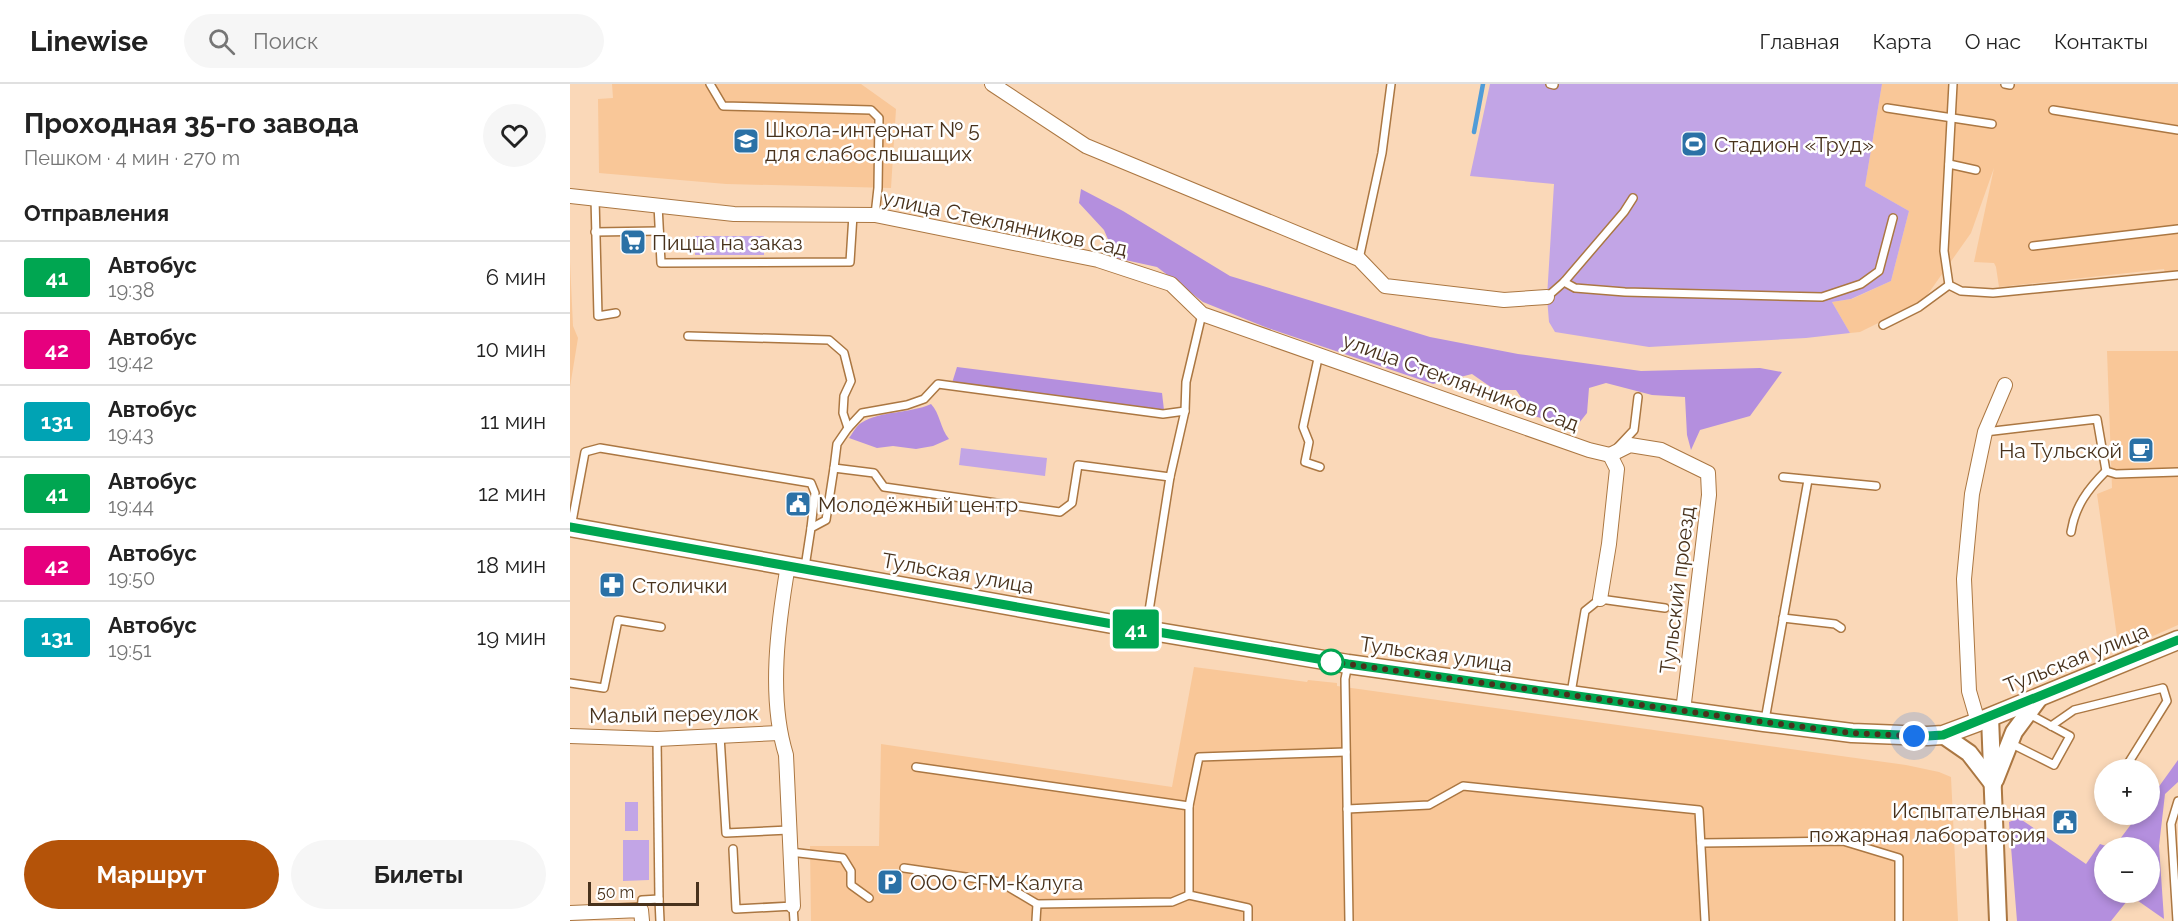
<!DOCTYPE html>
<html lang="ru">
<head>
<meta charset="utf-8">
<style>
  body { margin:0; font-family:Raleway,sans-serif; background:#f6f6f6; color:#222; height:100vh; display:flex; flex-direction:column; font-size:22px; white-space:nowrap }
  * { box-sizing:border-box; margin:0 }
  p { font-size:20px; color:#767676 }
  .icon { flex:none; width:33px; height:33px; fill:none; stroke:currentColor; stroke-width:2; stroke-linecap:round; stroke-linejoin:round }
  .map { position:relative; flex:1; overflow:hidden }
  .panel { display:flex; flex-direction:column; background:#fff; width:570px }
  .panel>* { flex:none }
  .badge { padding:0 12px; border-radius:4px; font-size:21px; line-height:39px }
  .controls { position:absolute; left:1524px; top:675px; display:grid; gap:12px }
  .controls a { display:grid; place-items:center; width:66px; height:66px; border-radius:50%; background:#fff; box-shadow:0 3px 9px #0003; font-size:30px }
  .scale { position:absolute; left:18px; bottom:15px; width:111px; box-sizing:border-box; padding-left:6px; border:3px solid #48321c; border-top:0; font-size:16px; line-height:21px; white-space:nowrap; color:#48321c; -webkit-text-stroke:4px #fff; paint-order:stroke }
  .you { position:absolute; width:30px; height:30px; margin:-15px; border:4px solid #fff; border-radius:50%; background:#1a73e8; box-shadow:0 0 0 9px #1a73e833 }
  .map>.badge { position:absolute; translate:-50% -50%; box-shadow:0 0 0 3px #fff }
  h2 { padding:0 24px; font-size:22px; line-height:54px }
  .round { display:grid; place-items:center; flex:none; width:63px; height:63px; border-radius:32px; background:#f6f6f6 }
  .summary { display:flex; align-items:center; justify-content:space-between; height:102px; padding:0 24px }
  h1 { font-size:28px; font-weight:700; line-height:45px }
  .cta { display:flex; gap:12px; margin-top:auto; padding:12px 24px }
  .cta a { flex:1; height:69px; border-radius:36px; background:#b45309; color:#fff; font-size:24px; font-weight:700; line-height:69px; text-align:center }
  .cta a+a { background:#f6f6f6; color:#222 }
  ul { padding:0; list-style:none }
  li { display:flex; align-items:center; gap:18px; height:72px; padding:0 24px; border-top:2px solid #e0e0e0 }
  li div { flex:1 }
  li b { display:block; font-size:22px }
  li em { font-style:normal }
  li .badge { min-width:66px; font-weight:700; text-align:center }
  header { display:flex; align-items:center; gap:36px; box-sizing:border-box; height:84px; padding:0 30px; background:#fff; border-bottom:2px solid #e0e0e0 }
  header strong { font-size:28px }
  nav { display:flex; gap:33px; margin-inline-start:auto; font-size:21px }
  .search { width:420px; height:54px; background:#f6f6f6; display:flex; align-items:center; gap:15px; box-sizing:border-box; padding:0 21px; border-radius:33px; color:#767676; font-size:22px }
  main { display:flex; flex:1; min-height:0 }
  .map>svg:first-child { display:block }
</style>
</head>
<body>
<header>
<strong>Linewise</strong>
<div class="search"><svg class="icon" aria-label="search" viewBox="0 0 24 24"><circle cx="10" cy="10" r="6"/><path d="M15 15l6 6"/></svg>Поиск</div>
<nav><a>Главная</a><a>Карта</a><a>О нас</a><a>Контакты</a></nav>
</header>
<main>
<section class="panel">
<div class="summary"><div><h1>Проходная 35-го завода</h1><p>Пешком · 4 мин · 270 m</p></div><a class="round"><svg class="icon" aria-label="heart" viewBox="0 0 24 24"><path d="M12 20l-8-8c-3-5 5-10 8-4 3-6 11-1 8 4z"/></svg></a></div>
<h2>Отправления</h2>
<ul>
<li><span class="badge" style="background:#00a651;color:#fff">41</span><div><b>Автобус</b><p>19:38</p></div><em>6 мин</em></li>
<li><span class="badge" style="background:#e6007e;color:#fff">42</span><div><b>Автобус</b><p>19:42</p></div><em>10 мин</em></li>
<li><span class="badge" style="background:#00a3b4;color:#fff">131</span><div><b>Автобус</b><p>19:43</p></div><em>11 мин</em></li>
<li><span class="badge" style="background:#00a651;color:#fff">41</span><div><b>Автобус</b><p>19:44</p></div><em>12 мин</em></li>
<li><span class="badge" style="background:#e6007e;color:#fff">42</span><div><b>Автобус</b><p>19:50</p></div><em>18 мин</em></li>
<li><span class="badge" style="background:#00a3b4;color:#fff">131</span><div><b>Автобус</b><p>19:51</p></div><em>19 мин</em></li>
</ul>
<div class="cta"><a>Маршрут</a><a>Билеты</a></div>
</section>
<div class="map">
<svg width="1608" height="837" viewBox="0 0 1608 837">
  <rect width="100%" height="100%" fill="#fad8b8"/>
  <g fill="#f9c798">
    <path d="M 42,0 L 291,0 L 326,25 L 321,104 L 156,100 L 29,89 L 28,15 L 43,14 Z"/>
    <path d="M 1312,0 L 1608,0 L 1608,188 L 1595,189 L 1594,185 L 1429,203 L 1426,183 L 1424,179 L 1404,178 L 1424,84 L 1401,149 L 1353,217 L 1290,248 L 1280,249 L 1262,218 L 1282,215 L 1321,197 L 1339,127 L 1295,102 Z"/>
    <path d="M 0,178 L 3,242 L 8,254 L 0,303 Z"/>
    <path d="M 1537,267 L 1608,267 L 1608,541 L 1549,567 L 1527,410 L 1542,404 Z"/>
    <path d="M 624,583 L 737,598 L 738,596 L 767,599 L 767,602 L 1336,681 L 1369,688 L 1381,693 L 1388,837 L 241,837 L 240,762 L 309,762 L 311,660 L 602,703 Z"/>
  </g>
  <g fill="#c2a5e6">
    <path d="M 920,0 L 1312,0 L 1295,102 L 1339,127 L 1321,197 L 1281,215 L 1262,218 L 1280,249 L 1236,254 L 1079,263 L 985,248 L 979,238 L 977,213 L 984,100 L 900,92 Z"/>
    <rect x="125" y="152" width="69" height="19"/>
    <path d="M 391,364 L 477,374 L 475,392 L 389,381 Z"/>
    <rect x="55" y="718" width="13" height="29"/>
    <path d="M 53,756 L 79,756 L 79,796 L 53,797 Z"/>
  </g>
  <g fill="#b48fde">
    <path d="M 511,105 L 553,127 L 660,192 L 860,253 L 948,270 L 1071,287 L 1190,284 L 1212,288 L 1180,332 L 1130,346 L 1121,366 L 1117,351 L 1115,313 L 1082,311 L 1036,299 L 1019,304 L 1017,329 L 1005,344 L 964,332 L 946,306 L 925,306 L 902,290 L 863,300 L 695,243 L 633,218 L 587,183 L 546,174 L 534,146 L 509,119 Z"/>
    <path d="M 387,283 L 592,309 L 594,326 L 382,299 Z"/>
    <path d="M 361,320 C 370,329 370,344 379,355 L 363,362 L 346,365 L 323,362 L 307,364 L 279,354 C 283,349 286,342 291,339 C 312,326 339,330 361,320 Z"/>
    <path d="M 1608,676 L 1608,698 L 1595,710 L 1589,762 L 1594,835 L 1561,812 L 1541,837 L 1447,837 L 1439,738 L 1449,734 L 1516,780 L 1530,760 L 1539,763 L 1534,764 L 1534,808 L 1580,808 L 1580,764 L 1544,763 L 1568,731 L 1580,730 L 1580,715 Z"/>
  </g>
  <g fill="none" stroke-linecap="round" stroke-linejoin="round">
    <path stroke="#509cd8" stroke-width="4.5" d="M 904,48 L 913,0"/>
    <g stroke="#ab7742" stroke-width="10">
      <g id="service">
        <path d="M 140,0 L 153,22 L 301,26 L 309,34 L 308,104 L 305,131"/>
        <path d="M 980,0 L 984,1"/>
        <path d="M 1383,0 L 1374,167 L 1379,201 L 1391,207 L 1423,209 L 1608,191"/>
        <path d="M 1435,0 L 1440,1"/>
        <path d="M 1317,24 L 1422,40"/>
        <path d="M 1483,26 L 1608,46"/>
        <path d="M 1379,80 L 1406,86"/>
        <path d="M 25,114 L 28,232 L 46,229"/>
        <path d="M 88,121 L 91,179 L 280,178 L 283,131"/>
        <path d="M 25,148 L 89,147"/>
        <path d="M 1463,162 L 1608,145"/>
        <path d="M 789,175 L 812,69 L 821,0"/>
        <path d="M 994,198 L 1005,204 L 1055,208 L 1252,213 L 1291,200 L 1309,187 L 1323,134"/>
        <path d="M 977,213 L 994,198 L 1054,128 L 1063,114"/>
        <path d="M 1313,241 L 1349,223 L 1379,201"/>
        <path d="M 118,252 L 259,256 L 274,269 L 281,297 L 274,312 L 273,329 L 278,344"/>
        <path d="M 749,270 L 733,343 L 739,358 L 735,378 L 750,383"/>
        <path d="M 1415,348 L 1527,335 L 1536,387 L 1546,390 L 1608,388"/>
        <path d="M 1048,363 L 1064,346 L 1068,313"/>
        <path d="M 264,384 L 267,360 L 278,344 L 292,329 L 337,321 L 354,315 L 368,300 L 593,330 L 615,327"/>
        <path d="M 1213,393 L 1306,402"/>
        <path d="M 1,443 L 15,368 L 30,364 L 241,399 L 245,409 L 241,444"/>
        <path d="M 1501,448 C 1505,422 1518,405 1536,387"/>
        <path d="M 235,483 L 241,444 L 256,436 L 264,384 L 304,389 L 314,403 L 490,428 L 502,419 L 508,381 L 600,393"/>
        <path d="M 1213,534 L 1265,540 L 1271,544"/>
        <path d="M 576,546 L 600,393 L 615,327 L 616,298 L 632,230"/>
        <path d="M 778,580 L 775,595 L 779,837"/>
        <path d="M 0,599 L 34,604 L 48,536 L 91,543"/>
        <path d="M 1001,609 L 1015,527 L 1030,515 L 1095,524"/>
        <path d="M 1195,636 L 1238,396"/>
        <path d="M 1481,642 L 1504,626 L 1593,604 L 1597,617 L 1554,686"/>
        <path d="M 150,652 L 156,749 L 219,746"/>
        <path d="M 87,655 L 89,815"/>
        <path d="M 1440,659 L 1484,681 L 1500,652 L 1459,630"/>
        <path d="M 346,683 L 619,722 L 629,673 L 776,668"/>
        <path d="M 619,722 L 619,811 L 678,824 L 678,837"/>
        <path d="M 777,725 L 859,721 L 893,702 L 1129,726 L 1135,837"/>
        <path d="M 1131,759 L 1273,757 L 1329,774 L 1329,837"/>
        <path d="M 163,765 L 166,825 L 223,822 L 224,837"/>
        <path d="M 220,768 L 273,774 L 281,787 L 281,801 L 299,814"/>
        <path d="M 334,784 L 430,798 L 467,820 L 602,818 L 619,811"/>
        <path d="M 71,826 L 72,816 L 89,815 L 90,837"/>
        <path d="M 466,837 L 467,820"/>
        <path d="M 1607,837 L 1601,740 L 1608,717"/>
      </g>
    </g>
    <g stroke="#ab7742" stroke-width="16">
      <g id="minor">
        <path d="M 422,0 L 516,62 L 789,175 L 815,202 L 934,216 L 977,213"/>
        <path d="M 0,112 L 164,130 L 305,131 L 528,176 L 601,200 L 632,230 L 1019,366 L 1040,371"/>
        <path d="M 1040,371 L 1060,361 L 1091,366 L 1138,389 L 1139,411 L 1113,627"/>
        <path d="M 218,481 C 208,540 198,613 216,671 L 223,822"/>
        <path d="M 1030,515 L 1039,460 L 1047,385 L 1040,371"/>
        <path d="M 1408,638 L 1399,607 L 1394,495 L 1402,410 L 1415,348 L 1435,301"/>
        <path d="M 0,652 L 87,655 L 209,649"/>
        <path d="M 0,829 L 71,826 L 72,837"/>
      </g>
    </g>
    <g stroke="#ab7742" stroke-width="20">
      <g id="tertiary">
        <path d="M 1420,633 L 1428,837"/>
        <path d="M 1373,651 L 1399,669 L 1423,700"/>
        <path d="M 1425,696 L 1444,648 L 1470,613"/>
      </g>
    </g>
    <g stroke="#ab7742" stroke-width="21">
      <path id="secondary" d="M 0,443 L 576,546 L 778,580 L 1194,638 L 1282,649 L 1357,652 L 1373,651 L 1408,638 L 1608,556"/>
    </g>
    <use href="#service" stroke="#fff" stroke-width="7"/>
    <use href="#minor" stroke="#fff" stroke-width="14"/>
    <use href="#tertiary" stroke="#fff" stroke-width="16"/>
    <use href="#secondary" stroke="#fff" stroke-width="18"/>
  </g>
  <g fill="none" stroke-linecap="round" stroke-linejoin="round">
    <g stroke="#fff" stroke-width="14">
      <path id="line" d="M 0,443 L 576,546 L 778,580 L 1194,638 L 1282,649 L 1357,652 L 1373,651 L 1608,556"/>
    </g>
    <use href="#line" stroke="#00a651" stroke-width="9"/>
    <path stroke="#48321c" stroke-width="6" stroke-dasharray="0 10.8" d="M 761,578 L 756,577 L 1194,638 L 1282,649 L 1344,652"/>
  </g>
  <defs>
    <g id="school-square" transform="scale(1.35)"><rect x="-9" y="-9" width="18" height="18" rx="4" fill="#2b71a6" stroke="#fff"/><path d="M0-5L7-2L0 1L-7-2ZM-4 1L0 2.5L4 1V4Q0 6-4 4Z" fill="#fff"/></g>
    <g id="stadium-square" transform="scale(1.35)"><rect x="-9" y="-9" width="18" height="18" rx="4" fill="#2b71a6" stroke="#fff"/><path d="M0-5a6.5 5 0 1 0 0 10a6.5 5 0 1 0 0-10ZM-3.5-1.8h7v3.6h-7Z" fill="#fff"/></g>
    <g id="supermarket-square" transform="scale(1.35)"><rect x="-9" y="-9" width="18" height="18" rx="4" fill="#2b71a6" stroke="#fff"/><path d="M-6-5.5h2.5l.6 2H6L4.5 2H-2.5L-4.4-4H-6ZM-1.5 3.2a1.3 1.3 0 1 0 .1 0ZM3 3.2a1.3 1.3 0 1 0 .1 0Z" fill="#fff"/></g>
    <g id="cafe-square" transform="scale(1.35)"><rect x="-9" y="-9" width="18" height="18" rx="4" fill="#2b71a6" stroke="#fff"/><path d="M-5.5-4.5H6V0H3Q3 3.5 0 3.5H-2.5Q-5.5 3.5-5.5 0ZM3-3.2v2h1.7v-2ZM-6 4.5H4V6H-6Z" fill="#fff"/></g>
    <g id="civic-square" transform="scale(1.35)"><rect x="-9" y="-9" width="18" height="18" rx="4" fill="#2b71a6" stroke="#fff"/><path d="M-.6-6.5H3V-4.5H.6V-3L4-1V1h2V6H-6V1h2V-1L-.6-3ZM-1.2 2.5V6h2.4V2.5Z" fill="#fff"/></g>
    <g id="pharmacy-square" transform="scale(1.35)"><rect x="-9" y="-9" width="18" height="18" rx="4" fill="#2b71a6" stroke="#fff"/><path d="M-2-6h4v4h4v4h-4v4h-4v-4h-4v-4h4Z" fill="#fff"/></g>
    <g id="parking-square" transform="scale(1.35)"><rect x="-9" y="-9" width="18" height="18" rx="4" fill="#2b71a6" stroke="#fff"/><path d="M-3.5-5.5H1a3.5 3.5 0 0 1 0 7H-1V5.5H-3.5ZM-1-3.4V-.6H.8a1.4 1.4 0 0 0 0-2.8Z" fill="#fff"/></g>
  </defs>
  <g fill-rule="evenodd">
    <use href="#school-square" x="176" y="57"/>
    <use href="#stadium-square" x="1124" y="60"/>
    <use href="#supermarket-square" x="63" y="158"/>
    <use href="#cafe-square" x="1571" y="366"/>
    <use href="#civic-square" x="228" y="420"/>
    <use href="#pharmacy-square" x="42" y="501"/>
    <use href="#civic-square" x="1495" y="738"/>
    <use href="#parking-square" x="320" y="798"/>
  </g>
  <circle fill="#fff" stroke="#00a651" stroke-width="3" cx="761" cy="578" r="12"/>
  <g text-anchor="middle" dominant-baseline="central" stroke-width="5" stroke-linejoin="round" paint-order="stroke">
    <g font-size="21" fill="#48321c" stroke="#fff" text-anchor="start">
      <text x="195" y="45">Школа-интернат № 5<tspan x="195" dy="24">для слабослышащих</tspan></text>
      <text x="1144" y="60">Стадион «Труд»</text>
      <text x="82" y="158">Пицца на заказ</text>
      <text x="1552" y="366" text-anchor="end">На Тульской</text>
      <text x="248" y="420">Молодёжный центр</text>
      <text x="62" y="501">Столички</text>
      <text x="1476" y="726" text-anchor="end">Испытательная<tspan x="1476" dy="24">пожарная лаборатория</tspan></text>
      <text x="340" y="798">ООО СГМ-Калуга</text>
    </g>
    <g font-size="21" fill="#48321c" stroke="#fff">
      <text transform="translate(435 139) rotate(12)">улица Стеклянников Сад</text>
      <text transform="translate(891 298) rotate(20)">улица Стеклянников Сад</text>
      <text transform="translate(388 489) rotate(10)">Тульская улица</text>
      <text transform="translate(1107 506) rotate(-83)">Тульский проезд</text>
      <text transform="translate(866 570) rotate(8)">Тульская улица</text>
      <text transform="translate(1506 574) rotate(-22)">Тульская улица</text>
      <text transform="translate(104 630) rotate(-1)">Малый переулок</text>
    </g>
  </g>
</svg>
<div class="controls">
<a>+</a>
<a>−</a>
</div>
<div class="scale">50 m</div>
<div class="you" style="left:1344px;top:652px"></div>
<b class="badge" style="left:566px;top:545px;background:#00a651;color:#fff">41</b>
</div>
</main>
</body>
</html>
